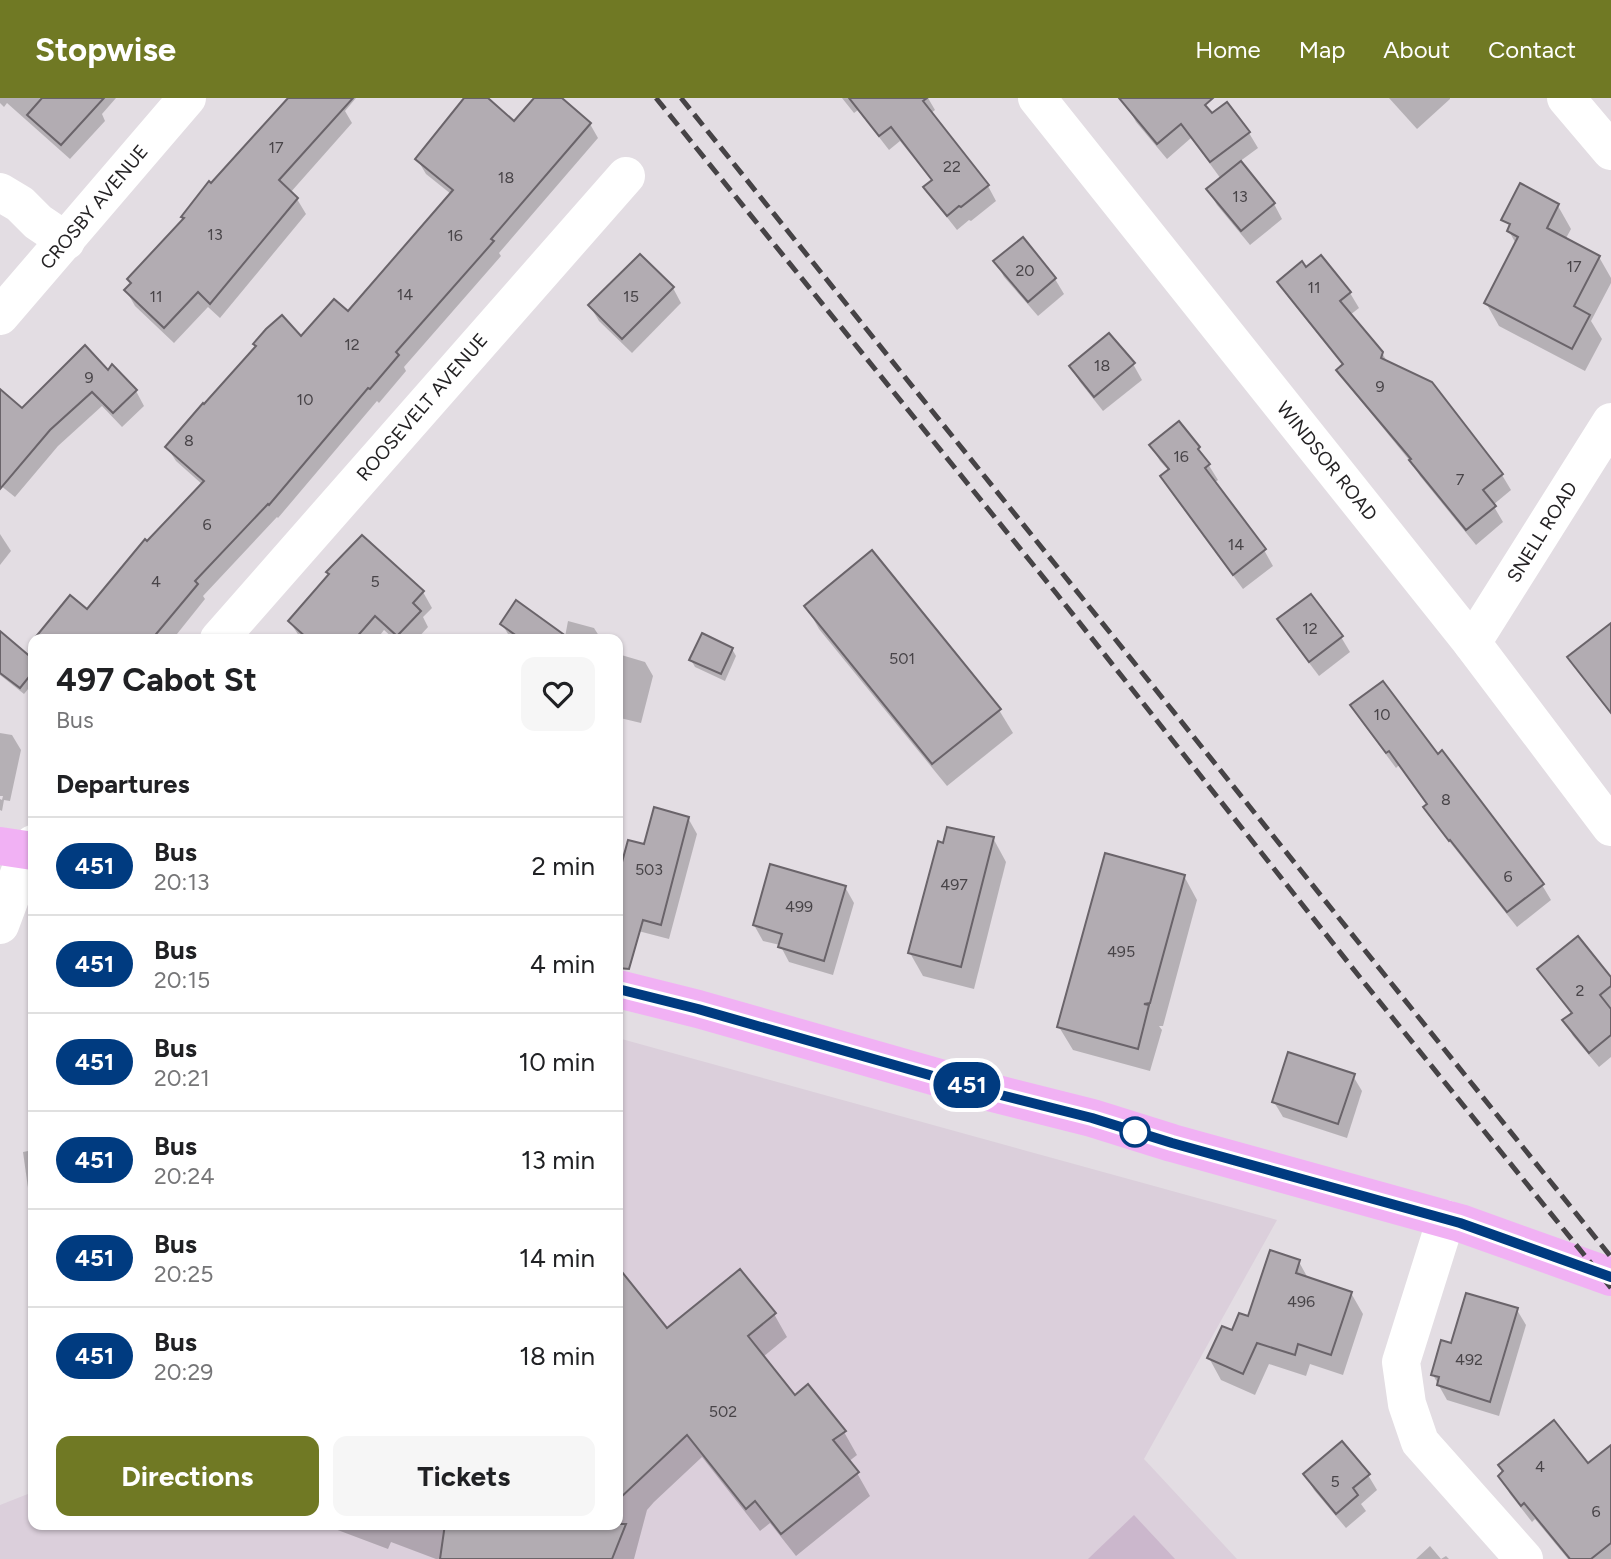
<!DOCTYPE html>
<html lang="en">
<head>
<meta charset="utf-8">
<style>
  body { margin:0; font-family:Figtree,sans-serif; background:#f6f6f6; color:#202124; height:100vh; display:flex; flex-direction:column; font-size:26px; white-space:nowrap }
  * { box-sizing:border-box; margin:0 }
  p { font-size:23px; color:#757577 }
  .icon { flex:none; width:38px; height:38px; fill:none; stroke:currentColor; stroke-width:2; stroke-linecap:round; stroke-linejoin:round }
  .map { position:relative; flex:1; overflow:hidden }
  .sheet { position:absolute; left:28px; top:536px; width:595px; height:896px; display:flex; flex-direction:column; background:#fff; border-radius:14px; box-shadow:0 2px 5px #0004 }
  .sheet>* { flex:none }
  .badge { padding:0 14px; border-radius:23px; font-size:24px; line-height:46px }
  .map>.badge { position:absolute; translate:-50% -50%; box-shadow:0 0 0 4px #fff }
  h2 { padding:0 28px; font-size:26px; line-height:63px }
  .round { display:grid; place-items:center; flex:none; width:74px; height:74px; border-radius:14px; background:#f6f6f6 }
  .overview { display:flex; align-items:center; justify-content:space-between; height:119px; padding:0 28px }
  h1 { font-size:33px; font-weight:700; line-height:52px }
  .button { display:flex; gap:14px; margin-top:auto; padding:14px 28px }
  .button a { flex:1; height:80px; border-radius:14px; background:#707924; color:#fff; font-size:28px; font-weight:700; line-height:80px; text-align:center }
  .button a+a { background:#f6f6f6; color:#202124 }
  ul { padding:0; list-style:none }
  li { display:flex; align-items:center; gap:21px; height:98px; padding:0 28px; border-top:2px solid #e0e0e0 }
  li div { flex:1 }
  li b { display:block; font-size:26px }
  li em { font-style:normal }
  li .badge { min-width:77px; font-weight:700; text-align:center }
  header { display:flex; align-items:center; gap:42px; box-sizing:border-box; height:98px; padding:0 35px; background:#707924; color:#fff }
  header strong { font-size:33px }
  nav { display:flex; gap:38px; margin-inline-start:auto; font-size:24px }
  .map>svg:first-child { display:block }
</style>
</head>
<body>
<header>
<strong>Stopwise</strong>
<nav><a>Home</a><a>Map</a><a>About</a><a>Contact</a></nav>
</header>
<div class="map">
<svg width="1611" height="1461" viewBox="0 0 1611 1461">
  <rect width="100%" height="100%" fill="#e3dde3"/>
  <path fill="#dbcfdb" d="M 618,940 L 1277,1122 L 1144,1361 L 1237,1461 L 0,1461 L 0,1407 L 33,1394 L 33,1426 L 618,1426 Z"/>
  <path fill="#cbb7cc" d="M 1134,1417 L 1175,1461 L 1088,1461 Z"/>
  <g fill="#0003">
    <path d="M 0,0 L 116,0 L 102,16 L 105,23 L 70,61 L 7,5 L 4,9 L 0,5 Z"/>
    <path d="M 290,0 L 356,0 L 345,13 L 352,25 L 290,95 L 297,101 L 306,116 L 220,220 L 208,209 L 174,245 L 135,208 L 126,192 L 185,122 L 183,119 Z"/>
    <path d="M 466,0 L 486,0 L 514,26 L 536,0 L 559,0 L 590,26 L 598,40 L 499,155 L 501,158 L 404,269 L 406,273 L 379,305 L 377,303 L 278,420 L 277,419 L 203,498 L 205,501 L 173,541 L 42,541 L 88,513 L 148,445 L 203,387 L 176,363 L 167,349 L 301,241 L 348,216 L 451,96 L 426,76 L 417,61 Z"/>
    <path d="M 842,0 L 928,0 L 935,12 L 931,15 L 988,88 L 996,103 L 971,123 L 969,122 L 957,132 L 935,104 L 926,89 L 933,84 L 900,43 L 889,52 L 858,12 L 854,15 Z"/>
    <path d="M 1123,0 L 1197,0 L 1211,17 L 1226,6 L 1249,35 L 1258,50 L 1239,64 L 1274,106 L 1282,121 L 1250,147 L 1217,107 L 1208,92 L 1221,81 L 1191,40 L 1167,61 L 1136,24 Z"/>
    <path d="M 1389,0 L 1450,0 L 1450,1 L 1417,31 Z"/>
    <path d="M 1558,108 L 1571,131 L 1565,142 L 1599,159 L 1611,180 L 1611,185 L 1591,223 L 1602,241 L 1585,273 L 1499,228 L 1486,205 L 1516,146 L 1509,133 L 1511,129 L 1508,124 Z"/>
    <path d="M 1022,141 L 1055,181 L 1064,196 L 1038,218 L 1004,179 L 996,164 Z"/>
    <path d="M 1321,160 L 1350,195 L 1359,210 L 1350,217 L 1382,255 L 1388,265 L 1431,286 L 1502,377 L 1511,392 L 1493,407 L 1503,424 L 1476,447 L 1420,378 L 1414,368 L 1348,287 L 1339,272 L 1343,268 L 1288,199 L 1279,184 L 1306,171 Z"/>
    <path d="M 673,190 L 681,205 L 632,255 L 599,223 L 590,208 Z"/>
    <path d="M 1133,266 L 1142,282 L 1103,313 L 1080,284 L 1071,269 Z"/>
    <path d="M 108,274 L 136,293 L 144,308 L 122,329 L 102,308 L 58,348 L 15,399 L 0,387 L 0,330 L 22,312 Z"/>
    <path d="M 1151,348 L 1198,350 L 1218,382 L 1214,385 L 1264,452 L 1273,468 L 1243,491 L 1171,394 L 1163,378 L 1169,373 L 1160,363 Z"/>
    <path d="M 0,436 L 11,453 L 0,467 Z"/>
    <path d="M 362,439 L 423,494 L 432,510 L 423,519 L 428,529 L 417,541 L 394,541 L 384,532 L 377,541 L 301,541 L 290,524 Z"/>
    <path d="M 806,508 L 999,612 L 1013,635 L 947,688 L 819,531 Z"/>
    <path d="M 1279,522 L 1341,539 L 1350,554 L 1319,578 L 1288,537 Z"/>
    <path d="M 568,523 L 594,530 L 601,541 L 511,541 L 502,526 L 565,539 Z"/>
    <path d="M 1611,528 L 1611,616 L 1578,574 L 1570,559 Z"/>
    <path d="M 10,544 L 33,563 L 33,585 L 24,596 L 0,577 L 0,555 Z"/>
    <path d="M 732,551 L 736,558 L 725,583 L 695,569 L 691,562 Z"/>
    <path d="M 618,556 L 645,564 L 653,578 L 641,625 L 620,620 L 618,626 Z"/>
    <path d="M 1352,608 L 1437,658 L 1542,787 L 1551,802 L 1517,829 L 1434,724 L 1425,709 L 1428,707 L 1399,667 L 1396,670 L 1361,623 Z"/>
    <path d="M 0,635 L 12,637 L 21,652 L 10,703 L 4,702 L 2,713 L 0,712 L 0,701 L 2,702 L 3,698 L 0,698 Z"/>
    <path d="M 688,720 L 697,736 L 669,841 L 619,828 L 618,826 L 618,786 L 629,744 L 645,748 Z"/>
    <path d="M 993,740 L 1006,764 L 974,891 L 923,878 L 910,855 L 944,747 Z"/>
    <path d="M 1184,778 L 1197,802 L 1163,928 L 1159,928 L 1162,932 L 1150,973 L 1073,952 L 1059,929 Z"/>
    <path d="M 845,789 L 854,805 L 833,877 L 789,864 L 780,847 L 763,843 L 754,827 Z"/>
    <path d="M 1539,871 L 1611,881 L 1611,910 L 1609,912 L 1611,914 L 1611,959 L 1599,969 L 1573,938 L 1565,923 L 1572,917 L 1548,886 Z"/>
    <path d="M 1353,978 L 1362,993 L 1347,1040 L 1283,1019 L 1274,1004 Z"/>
    <path d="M 33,1052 L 33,1126 L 23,1054 Z"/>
    <path d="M 1299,1164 L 1309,1182 L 1351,1195 L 1363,1216 L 1343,1277 L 1310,1266 L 1306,1278 L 1269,1266 L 1255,1297 L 1221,1282 L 1209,1260 L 1232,1234 L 1249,1221 Z"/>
    <path d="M 618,1171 L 666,1232 L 774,1216 L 787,1239 L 763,1259 L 795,1299 L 844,1334 L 857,1357 L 848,1364 L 857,1375 L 870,1398 L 796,1458 L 770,1425 L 760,1433 L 702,1359 L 654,1404 L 647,1412 L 634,1461 L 436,1461 L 391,1444 L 388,1451 L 327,1428 L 327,1426 L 618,1426 Z"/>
    <path d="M 1517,1212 L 1526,1227 L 1499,1318 L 1447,1302 L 1433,1277 L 1452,1247 Z"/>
    <path d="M 1587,1368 L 1611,1368 L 1611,1461 L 1568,1461 L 1535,1421 L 1532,1424 L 1510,1396 L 1500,1378 Z"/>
    <path d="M 1305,1376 L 1368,1377 L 1377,1392 L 1361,1406 L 1366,1413 L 1346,1430 L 1314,1392 Z"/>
    <path d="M 1430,1448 L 1441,1461 L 1446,1458 L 1449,1461 L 1416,1461 Z"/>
  </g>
  <g fill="#b2acb2" stroke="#6a646a" stroke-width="2">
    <path d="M 42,0 L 104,0 L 61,47 L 27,17 Z"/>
    <path d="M 288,0 L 353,0 L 279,82 L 298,100 L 210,206 L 198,194 L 164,230 L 124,192 L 131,185 L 127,181 L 184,120 L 181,119 L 209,83 L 211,85 Z"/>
    <path d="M 464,0 L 488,0 L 514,23 L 534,0 L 562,0 L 591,25 L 491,141 L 494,143 L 396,254 L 399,257 L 370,291 L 368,290 L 269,407 L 268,406 L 195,483 L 198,486 L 152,541 L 34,541 L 70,497 L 87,511 L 145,441 L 147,443 L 204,383 L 165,349 L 203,305 L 204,306 L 256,248 L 253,246 L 266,231 L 282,217 L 301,238 L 334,201 L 348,213 L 453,92 L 415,61 Z"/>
    <path d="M 849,0 L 927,0 L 923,3 L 989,87 L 961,109 L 959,108 L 947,118 L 923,89 L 932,82 L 891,29 L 879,38 Z"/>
    <path d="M 1119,0 L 1213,0 L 1205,7 L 1212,15 L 1227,4 L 1250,34 L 1210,64 L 1181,26 L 1157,46 Z"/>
    <path d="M 1241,63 L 1275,105 L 1241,133 L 1206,91 Z"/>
    <path d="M 1520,85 L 1559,106 L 1547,130 L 1600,158 L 1574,208 L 1590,217 L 1572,251 L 1484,205 L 1518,139 L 1507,133 L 1510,126 L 1501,122 Z"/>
    <path d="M 1023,139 L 1056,180 L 1028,204 L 993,163 Z"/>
    <path d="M 640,156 L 674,189 L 622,241 L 588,207 Z"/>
    <path d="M 1321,157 L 1351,194 L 1340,203 L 1383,254 L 1381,260 L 1432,284 L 1503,376 L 1483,392 L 1496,408 L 1466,432 L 1409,362 L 1411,361 L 1336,272 L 1343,266 L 1277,184 L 1302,163 L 1306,169 Z"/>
    <path d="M 1109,235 L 1135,265 L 1094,299 L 1069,268 Z"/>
    <path d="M 85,247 L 108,272 L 112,266 L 137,292 L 113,315 L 92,294 L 50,332 L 0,391 L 0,291 L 22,310 Z"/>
    <path d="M 1179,323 L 1200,349 L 1198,351 L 1210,366 L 1205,370 L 1266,451 L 1233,477 L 1160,378 L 1169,371 L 1149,347 Z"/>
    <path d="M 362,437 L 424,493 L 413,505 L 421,513 L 397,538 L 375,518 L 355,541 L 308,541 L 288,523 L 329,476 L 326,474 Z"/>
    <path d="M 872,452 L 1001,611 L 932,666 L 804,508 Z"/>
    <path d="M 1311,496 L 1343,538 L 1309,564 L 1277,521 Z"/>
    <path d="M 516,502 L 570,541 L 521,541 L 500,526 Z"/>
    <path d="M 1611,525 L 1611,615 L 1567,559 Z"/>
    <path d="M 0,533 L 33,561 L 33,574 L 20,590 L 0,575 Z"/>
    <path d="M 702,535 L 733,550 L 721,576 L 689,562 Z"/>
    <path d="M 1383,583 L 1438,656 L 1442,652 L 1544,786 L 1507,814 L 1450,742 L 1449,743 L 1423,709 L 1427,706 L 1389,653 L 1386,655 L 1350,607 Z"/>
    <path d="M 654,709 L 689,719 L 661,827 L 643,822 L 629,871 L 618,870 L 618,779 L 628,742 L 644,746 Z"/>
    <path d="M 947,729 L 994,739 L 961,869 L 908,855 L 938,743 L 943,745 Z"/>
    <path d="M 1105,755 L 1185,777 L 1150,905 L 1144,906 L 1149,907 L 1138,951 L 1057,929 Z"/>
    <path d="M 770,766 L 846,788 L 824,863 L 778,849 L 782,836 L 753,827 Z"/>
    <path d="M 1578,838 L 1611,879 L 1611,888 L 1600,897 L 1611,911 L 1611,937 L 1589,955 L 1562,922 L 1572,915 L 1537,871 Z"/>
    <path d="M 1288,954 L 1355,976 L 1338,1026 L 1272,1004 Z"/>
    <path d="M 1270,1152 L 1300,1162 L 1296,1175 L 1352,1194 L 1331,1257 L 1298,1246 L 1295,1257 L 1257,1245 L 1243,1276 L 1207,1260 L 1222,1228 L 1232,1232 L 1239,1215 L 1248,1218 Z"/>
    <path d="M 618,1169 L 667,1230 L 740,1171 L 776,1215 L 748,1238 L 795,1297 L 808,1286 L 846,1333 L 833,1342 L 859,1374 L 781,1436 L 755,1403 L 746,1411 L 687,1337 L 618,1402 Z"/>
    <path d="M 1466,1195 L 1518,1210 L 1490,1304 L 1437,1287 L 1439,1279 L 1431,1277 L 1441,1242 L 1451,1245 Z"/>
    <path d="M 1554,1322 L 1588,1365 L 1611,1347 L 1611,1445 L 1591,1461 L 1570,1461 L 1524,1405 L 1521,1408 L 1498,1378 L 1503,1373 L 1498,1367 Z"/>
    <path d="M 1342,1343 L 1370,1376 L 1353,1390 L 1358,1397 L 1336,1416 L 1303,1376 Z"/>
    <path d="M 445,1426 L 626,1426 L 612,1461 L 440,1461 Z"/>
  </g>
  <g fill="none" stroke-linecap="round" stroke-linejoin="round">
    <g stroke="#fff" stroke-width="38">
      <path d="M 1037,0 L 1472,545 L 1611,729"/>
      <path d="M 1566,0 L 1611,53"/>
      <path d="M 0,94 L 20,106 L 38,124 L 66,143"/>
      <path d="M 0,218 L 187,0"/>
      <path d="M 219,541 L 626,78"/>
      <path d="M 1472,545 L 1611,324"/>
      <path d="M 0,827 L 28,752 L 33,746"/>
      <path d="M 1446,1121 L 1401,1264 L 1407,1306 L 1420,1344 L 1524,1461"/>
    </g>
    <g stroke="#f1b1f4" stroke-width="38">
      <path d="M 0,748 L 33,753"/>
      <path d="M 618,891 L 698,911 L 989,994 L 1092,1020 L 1172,1045 L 1460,1125 L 1611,1179"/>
    </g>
    <g stroke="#464346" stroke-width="5" stroke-dasharray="14 7" stroke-linecap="butt">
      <path d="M 656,0 L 1056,495 L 1362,882 L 1611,1190"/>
      <path d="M 681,0 L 1611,1159"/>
    </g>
  </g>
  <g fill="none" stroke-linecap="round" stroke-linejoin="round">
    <g stroke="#fff" stroke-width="16">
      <path id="line" d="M 618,891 L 698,911 L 989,994 L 1092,1020 L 1172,1045 L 1460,1125 L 1611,1179"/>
    </g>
    <use href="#line" stroke="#003b80" stroke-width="10"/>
  </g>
  <circle fill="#fff" stroke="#003b80" stroke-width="3.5" cx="1135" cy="1034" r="14"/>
  <g text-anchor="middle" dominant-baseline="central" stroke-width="6" stroke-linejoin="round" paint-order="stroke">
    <g font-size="16" fill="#484448">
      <text x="276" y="49">17</text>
      <text x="952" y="68">22</text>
      <text x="506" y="79">18</text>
      <text x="1240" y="98">13</text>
      <text x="215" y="136">13</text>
      <text x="455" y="137">16</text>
      <text x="1574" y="168">17</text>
      <text x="1025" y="172">20</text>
      <text x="1314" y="189">11</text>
      <text x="405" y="196">14</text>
      <text x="156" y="198">11</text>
      <text x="631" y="198">15</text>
      <text x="352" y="246">12</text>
      <text x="1102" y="267">18</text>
      <text x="89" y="279">9</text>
      <text x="1380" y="288">9</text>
      <text x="305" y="301">10</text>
      <text x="189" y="342">8</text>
      <text x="1181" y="358">16</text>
      <text x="1460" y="381">7</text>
      <text x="207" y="426">6</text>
      <text x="1236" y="446">14</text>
      <text x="156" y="483">4</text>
      <text x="375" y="483">5</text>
      <text x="1310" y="530">12</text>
      <text x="902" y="560">501</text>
      <text x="1382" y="616">10</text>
      <text x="1446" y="701">8</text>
      <text x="649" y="771">503</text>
      <text x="1508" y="778">6</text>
      <text x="954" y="786">497</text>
      <text x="799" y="808">499</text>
      <text x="1121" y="853">495</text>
      <text x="1580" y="892">2</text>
      <text x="1301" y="1203">496</text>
      <text x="1469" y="1261">492</text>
      <text x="723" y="1313">502</text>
      <text x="1540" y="1368">4</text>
      <text x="1335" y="1383">5</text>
      <text x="1596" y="1413">6</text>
    </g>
    <g font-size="19" fill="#242224" stroke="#fff">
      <text transform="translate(94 109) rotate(-50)">CROSBY AVENUE</text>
      <text transform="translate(422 309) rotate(-49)">ROOSEVELT AVENUE</text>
      <text transform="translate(1327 363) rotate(51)">WINDSOR ROAD</text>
      <text transform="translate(1542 434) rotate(-58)">SNELL ROAD</text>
    </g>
  </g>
</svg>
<b class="badge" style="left:967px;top:987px;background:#003b80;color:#fff">451</b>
<section class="sheet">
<div class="overview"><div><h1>497 Cabot St</h1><p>Bus</p></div><a class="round"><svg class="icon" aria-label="heart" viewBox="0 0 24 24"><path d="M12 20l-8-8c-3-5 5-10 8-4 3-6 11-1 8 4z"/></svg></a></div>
<h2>Departures</h2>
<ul>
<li><span class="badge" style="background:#003b80;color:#fff">451</span><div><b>Bus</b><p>20:13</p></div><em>2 min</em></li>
<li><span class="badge" style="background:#003b80;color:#fff">451</span><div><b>Bus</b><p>20:15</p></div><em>4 min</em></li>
<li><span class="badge" style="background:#003b80;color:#fff">451</span><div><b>Bus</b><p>20:21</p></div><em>10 min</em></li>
<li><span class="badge" style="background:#003b80;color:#fff">451</span><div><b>Bus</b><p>20:24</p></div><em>13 min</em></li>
<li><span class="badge" style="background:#003b80;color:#fff">451</span><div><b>Bus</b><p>20:25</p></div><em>14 min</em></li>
<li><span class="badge" style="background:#003b80;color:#fff">451</span><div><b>Bus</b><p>20:29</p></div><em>18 min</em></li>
</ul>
<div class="button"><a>Directions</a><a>Tickets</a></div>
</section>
</div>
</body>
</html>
